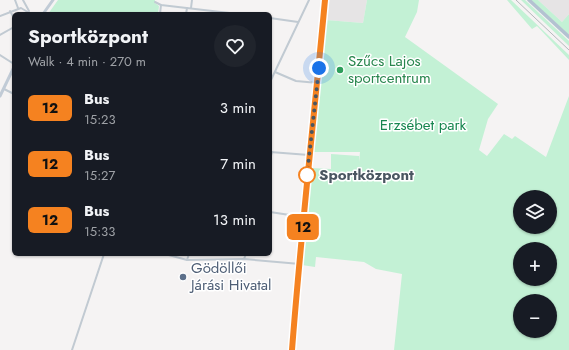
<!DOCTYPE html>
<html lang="en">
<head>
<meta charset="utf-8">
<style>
  body { margin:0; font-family:Jost,sans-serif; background:#20242c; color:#f1f3f6; height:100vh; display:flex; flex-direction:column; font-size:15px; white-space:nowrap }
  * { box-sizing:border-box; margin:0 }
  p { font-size:13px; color:#9ea1a6 }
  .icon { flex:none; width:22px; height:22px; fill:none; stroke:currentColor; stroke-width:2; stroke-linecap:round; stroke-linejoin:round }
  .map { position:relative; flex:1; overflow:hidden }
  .panel { position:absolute; left:12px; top:12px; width:260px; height:244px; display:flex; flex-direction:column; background:#171b24; border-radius:6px; box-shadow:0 1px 3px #0004 }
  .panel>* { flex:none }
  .badge { padding:0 8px; border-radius:6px; font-size:14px; line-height:26px }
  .buttons { position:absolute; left:513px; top:190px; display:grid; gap:8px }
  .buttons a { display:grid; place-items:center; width:44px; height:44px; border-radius:50%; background:#171b24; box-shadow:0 1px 3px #0004; font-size:20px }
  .you { position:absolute; width:20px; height:20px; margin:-10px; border:3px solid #fff; border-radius:50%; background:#1a73e8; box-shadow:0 0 0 6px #1a73e833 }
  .map>.badge { position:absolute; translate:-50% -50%; box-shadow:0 0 0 2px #fff }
  .round { display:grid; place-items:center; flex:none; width:42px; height:42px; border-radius:21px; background:#20242c }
  .overview { display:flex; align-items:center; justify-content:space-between; height:68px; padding:0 16px }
  h1 { font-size:19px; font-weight:700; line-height:30px }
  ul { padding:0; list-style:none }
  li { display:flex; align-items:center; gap:12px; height:56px; padding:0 16px }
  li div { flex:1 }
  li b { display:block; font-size:15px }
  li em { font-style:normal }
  li .badge { min-width:44px; font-weight:700; text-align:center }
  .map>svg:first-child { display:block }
</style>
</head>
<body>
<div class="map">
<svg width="569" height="350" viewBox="0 0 569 350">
  <rect width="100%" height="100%" fill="#f5f3f3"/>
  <g fill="#e6e4e5">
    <path d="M 327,0 L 367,0 L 363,23 L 326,20 Z"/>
    <path d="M 538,0 L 569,0 L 569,14 L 562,22 Z"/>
  </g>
  <g fill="#c3f1d5" fill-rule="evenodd">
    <path d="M 58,0 L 155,0 L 155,3 L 159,6 L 158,14 L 48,14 Z"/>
    <path d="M 367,0 L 419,0 L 417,12 L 405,37 L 498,104 L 488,119 L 479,150 L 487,156 L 504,134 L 512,139 L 515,136 L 546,157 L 569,96 L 569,350 L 394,350 L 402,274 L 376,269 L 364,262 L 316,257 L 315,267 L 302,265 L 311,168 L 331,169 L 331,154 L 359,156 L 359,162 L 360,152 L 313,152 L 326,20 L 363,23 ZM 520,197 L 550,197 L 550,227 L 520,227 ZM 520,249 L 550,249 L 550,279 L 520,279 ZM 520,301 L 550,301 L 550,331 L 520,331 Z"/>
    <path d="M 507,0 L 511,0 L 569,55 L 569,60 L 537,26 L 532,29 Z"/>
    <path d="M 521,0 L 525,0 L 569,41 L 569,46 Z"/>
    <path d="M 531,0 L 538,0 L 562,22 L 569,14 L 569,35 Z"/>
  </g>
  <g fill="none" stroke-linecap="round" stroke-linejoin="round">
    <g stroke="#c1cad2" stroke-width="2">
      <path d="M 15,0 L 18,8"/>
      <path d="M 23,0 L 29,11"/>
      <path d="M 155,2 L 161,5 L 238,14"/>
      <path d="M 191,8 L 192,0"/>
      <path d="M 10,11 L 14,18"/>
      <path d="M 160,14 L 161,5"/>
      <path d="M 186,14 L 187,8"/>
      <path d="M 0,16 L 21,8 L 31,14"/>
      <path d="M 270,18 L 298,22"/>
      <path d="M 0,35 L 14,27"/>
      <path d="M 0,55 L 14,64"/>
      <path d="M 275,72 L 296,81 L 318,83"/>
      <path d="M 270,82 L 309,0"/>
      <path d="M 4,89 L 14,94"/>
      <path d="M 270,152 L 309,155"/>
      <path d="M 270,159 L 272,152"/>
      <path d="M 270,212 L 303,217"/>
      <path d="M 165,254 L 187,260 L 244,259 L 300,264"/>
      <path d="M 244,259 L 246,254"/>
      <path d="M 187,260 L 189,254"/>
      <path d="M 72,350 L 104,254"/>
      <path d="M 292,350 L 309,153 L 325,0"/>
    </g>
    <g stroke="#c1cbd6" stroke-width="3">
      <path d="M 43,14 L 53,0"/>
      <path d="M 0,96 L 14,67"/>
    </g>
    <path stroke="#b3c2d1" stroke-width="3.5" d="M 529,0 L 569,37"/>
    <path stroke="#b5b8bd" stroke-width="1" d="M 516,0 L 569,50"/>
  </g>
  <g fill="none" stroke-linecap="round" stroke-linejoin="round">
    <g stroke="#fff" stroke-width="9">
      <path id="line" d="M 292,350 C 301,233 314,117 325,0"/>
    </g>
    <use href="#line" stroke="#f58220" stroke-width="6"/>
    <path stroke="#4a5661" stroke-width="4" stroke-dasharray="0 7.2" d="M 307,175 L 319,68"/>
  </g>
  <circle fill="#2e9e5b" stroke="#fff" stroke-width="1.5" cx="340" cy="70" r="4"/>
  <circle fill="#fff" stroke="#f58220" stroke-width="2" cx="307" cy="175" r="8"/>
  <circle fill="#5c6f8a" stroke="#fff" stroke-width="1.5" cx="183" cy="277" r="4"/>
  <g text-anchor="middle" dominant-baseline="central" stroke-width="3" stroke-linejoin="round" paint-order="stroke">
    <g font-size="15" fill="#27864d" stroke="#fff" text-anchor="start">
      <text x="348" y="61">Szűcs Lajos<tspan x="348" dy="17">sportcentrum</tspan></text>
    </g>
    <g font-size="15" fill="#17864f" stroke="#fff">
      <text x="423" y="125">Erzsébet park</text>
    </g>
    <g font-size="15" font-weight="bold" fill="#4a5661" stroke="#fff" text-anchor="start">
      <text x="319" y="175">Sportközpont</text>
    </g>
    <g font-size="15" fill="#4e5e75" stroke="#fff" text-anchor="start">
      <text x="191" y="268">Gödöllői<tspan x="191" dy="17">Járási Hivatal</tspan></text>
    </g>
  </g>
</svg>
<div class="buttons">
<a><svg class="icon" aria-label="layers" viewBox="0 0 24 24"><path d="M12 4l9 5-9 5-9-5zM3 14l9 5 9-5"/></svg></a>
<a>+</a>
<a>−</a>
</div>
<div class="you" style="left:319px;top:68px"></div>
<b class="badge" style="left:303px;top:227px;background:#f58220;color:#111">12</b>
<section class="panel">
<div class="overview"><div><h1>Sportközpont</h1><p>Walk · 4 min · 270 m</p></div><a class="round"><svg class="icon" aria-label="heart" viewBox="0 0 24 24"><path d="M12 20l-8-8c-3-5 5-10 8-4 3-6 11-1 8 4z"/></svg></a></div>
<ul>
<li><span class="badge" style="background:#f58220;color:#111">12</span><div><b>Bus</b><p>15:23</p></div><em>3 min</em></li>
<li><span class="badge" style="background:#f58220;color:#111">12</span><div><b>Bus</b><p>15:27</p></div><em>7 min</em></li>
<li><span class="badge" style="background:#f58220;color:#111">12</span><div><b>Bus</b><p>15:33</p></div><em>13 min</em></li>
</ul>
</section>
</div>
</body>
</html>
